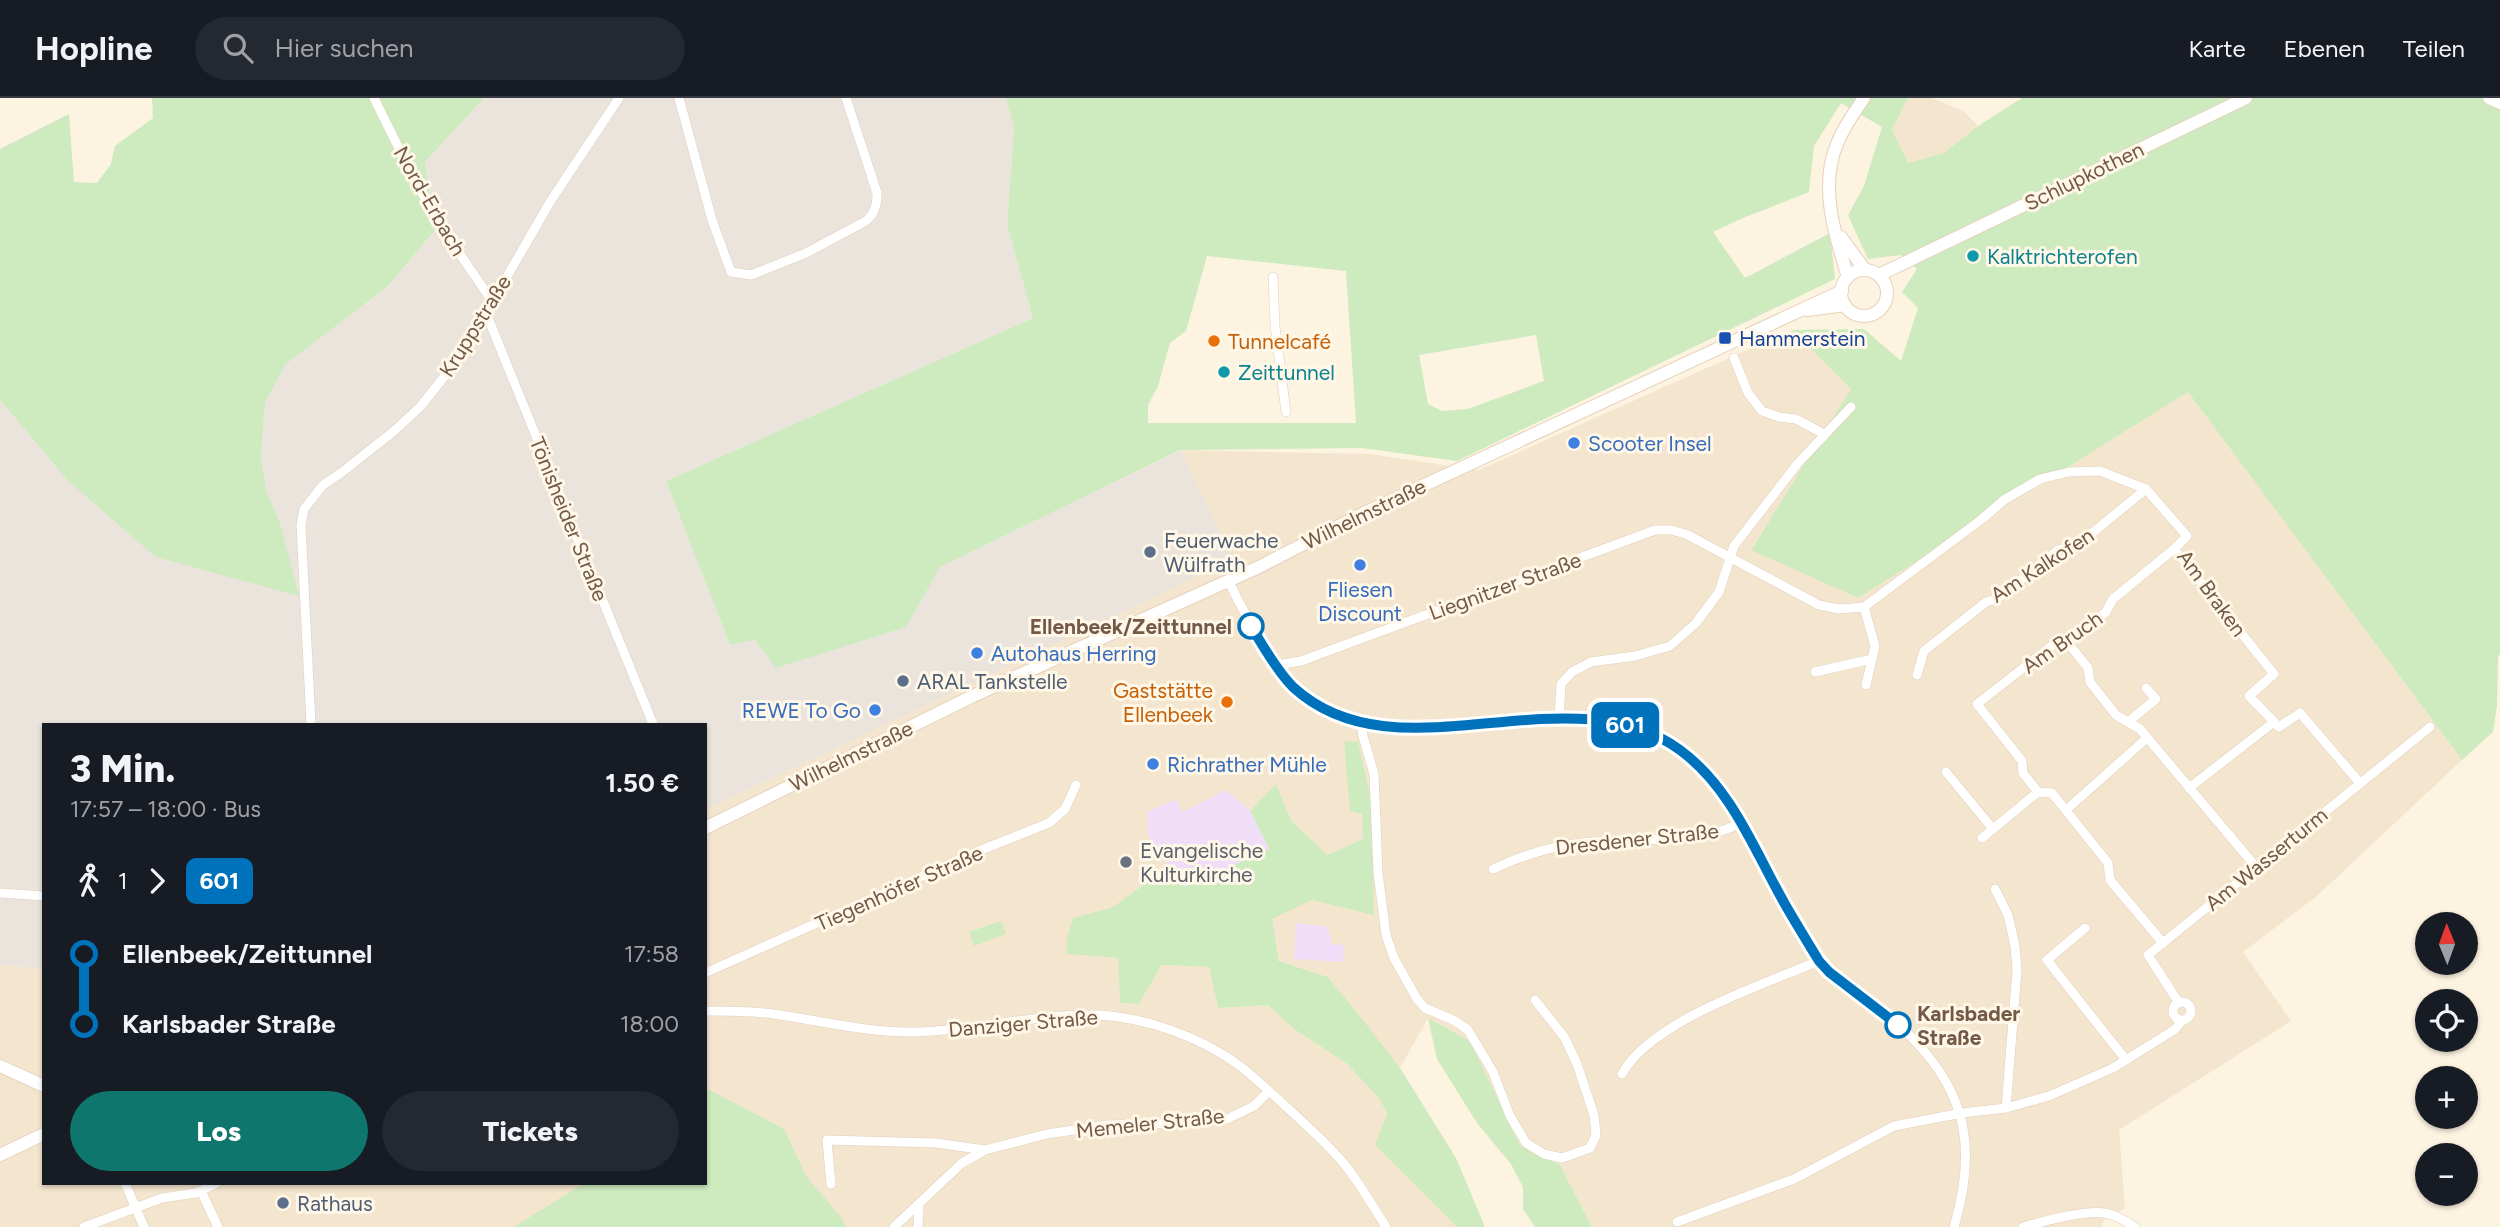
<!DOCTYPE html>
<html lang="de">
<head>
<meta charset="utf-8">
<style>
  body { margin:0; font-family:Figtree,sans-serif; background:#242831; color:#f1f3f6; height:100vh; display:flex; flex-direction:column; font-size:26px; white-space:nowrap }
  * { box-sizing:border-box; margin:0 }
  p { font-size:23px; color:#9ea1a6 }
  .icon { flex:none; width:38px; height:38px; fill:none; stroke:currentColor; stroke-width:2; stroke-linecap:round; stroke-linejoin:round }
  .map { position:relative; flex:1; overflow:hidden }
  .details { position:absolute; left:42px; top:625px; width:665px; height:462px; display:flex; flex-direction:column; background:#171b24; border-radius:0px; box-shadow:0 2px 5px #0004 }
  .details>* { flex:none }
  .badge { padding:0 14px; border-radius:10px; font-size:24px; line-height:46px }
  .needle { width:46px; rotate:359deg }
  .fabs { position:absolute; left:2415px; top:814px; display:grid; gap:14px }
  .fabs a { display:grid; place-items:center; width:63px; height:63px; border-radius:50%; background:#171b24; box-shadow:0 2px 5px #0004; font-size:35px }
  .map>.badge { position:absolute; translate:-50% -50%; box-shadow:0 0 0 4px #fff }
  .legs { display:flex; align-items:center; gap:10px; height:77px; padding:0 28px; font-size:23px }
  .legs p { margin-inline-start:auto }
  .overview { display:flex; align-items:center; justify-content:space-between; height:119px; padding:0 28px }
  h1 { font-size:38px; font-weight:800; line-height:52px }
  .action { display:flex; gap:14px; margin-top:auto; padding:14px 28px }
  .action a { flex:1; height:80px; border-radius:42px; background:#0f766e; color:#fff; font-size:28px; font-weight:800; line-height:80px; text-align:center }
  .action a+a { background:#242831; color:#f1f3f6 }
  ul { padding:0 28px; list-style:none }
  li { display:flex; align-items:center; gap:24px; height:70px; font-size:26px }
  li i { display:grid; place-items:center; width:10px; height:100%; margin:0 9px; background:currentColor }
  li i::after { content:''; width:18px; height:18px; margin:-9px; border:5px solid; border-radius:50%; background:#171b24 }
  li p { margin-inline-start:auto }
  li:first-child i { background:linear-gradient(#0000 50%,currentColor 0) }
  li:last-child i { background:linear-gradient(currentColor 50%,#0000 0) }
  header { display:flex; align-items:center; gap:42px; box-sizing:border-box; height:98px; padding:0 35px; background:#171b24; border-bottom:2px solid #363941 }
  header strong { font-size:33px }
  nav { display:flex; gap:38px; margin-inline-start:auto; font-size:24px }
  .search { width:490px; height:63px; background:#242831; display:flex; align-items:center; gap:18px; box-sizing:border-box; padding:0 24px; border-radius:38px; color:#9ea1a6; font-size:26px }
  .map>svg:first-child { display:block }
</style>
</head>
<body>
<header>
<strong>Hopline</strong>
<div class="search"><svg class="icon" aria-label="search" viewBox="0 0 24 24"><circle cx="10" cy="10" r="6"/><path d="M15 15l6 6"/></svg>Hier suchen</div>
<nav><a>Karte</a><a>Ebenen</a><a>Teilen</a></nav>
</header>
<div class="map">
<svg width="2500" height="1129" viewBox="0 0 2500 1129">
  <rect width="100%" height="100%" fill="#fdf3e1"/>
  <g fill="#f4e5cf">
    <path d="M 1908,0 L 1932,0 L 1963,13 L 1978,28 L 1944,55 L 1908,65 L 1892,32 Z"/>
    <path d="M 1792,232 L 1852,291 L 1751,451 L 1858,500 L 2188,294 L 2462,662 L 2317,798 L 2243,854 L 2291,923 L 2119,1032 L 2125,1110 L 2104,1122 L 2101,1129 L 1592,1129 L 1560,1067 L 1520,1047 L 1470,943 L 1428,920 L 1400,970 L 1328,879 L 1280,863 L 1271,821 L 1312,802 L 1374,816 L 1357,643 L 1344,645 L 1348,676 L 1362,715 L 1363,741 L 1327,757 L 1291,722 L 1276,687 L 1250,713 L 1113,809 L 1073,820 L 1066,856 L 1118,860 L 1120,905 L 1139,906 L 1160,867 L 1209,869 L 1218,910 L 1268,907 L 1294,931 L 1346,965 L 1379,1000 L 1387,1016 L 1375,1047 L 1457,1129 L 0,1129 L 0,867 L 44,871 L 44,1085 L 705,1085 L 705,712 L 1232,461 L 1181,352 L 1369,356 L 1479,372 Z"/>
  </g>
  <path fill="#ebe4dc" d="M 484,0 L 1006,0 L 1014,29 L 1007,127 L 1033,220 L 666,383 L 730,547 L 755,542 L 906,529 L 939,469 L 1181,352 L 1233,461 L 705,712 L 705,626 L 44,626 L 44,871 L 0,867 L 0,302 L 68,383 L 280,425 L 266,392 L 261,359 L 265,305 L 285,267 L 388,188 L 435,132 L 425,64 Z"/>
  <g fill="#f0def9">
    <path d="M 1226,692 L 1250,713 L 1269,751 L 1184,789 L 1148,738 L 1147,714 L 1176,701 L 1182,714 Z"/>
    <path d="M 1296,825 L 1328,829 L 1332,846 L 1344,847 L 1343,864 L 1294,861 Z"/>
  </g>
  <g fill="#ceeabf" fill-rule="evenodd">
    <path d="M 152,0 L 484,0 L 425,64 L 435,132 L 388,188 L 285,267 L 265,305 L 261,359 L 266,392 L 280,425 L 299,498 L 156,459 L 68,383 L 0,302 L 0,51 L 69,16 L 74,84 L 97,85 L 111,66 L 115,48 L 153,20 Z"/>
    <path d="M 1006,0 L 1908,0 L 1892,32 L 1908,65 L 1944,55 L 1978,28 L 2022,0 L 2500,0 L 2500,556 L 2498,558 L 2497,607 L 2493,634 L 2462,662 L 2188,294 L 1858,500 L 1751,452 L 1851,291 L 1792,232 L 1864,231 L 1901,263 L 1918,210 L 1902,194 L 1917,171 L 1901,157 L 1868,161 L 1848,117 L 1864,88 L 1882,29 L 1841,5 L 1814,48 L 1809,94 L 1743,120 L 1713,134 L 1745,180 L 1830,135 L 1835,181 L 1457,363 L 1362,350 L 1180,352 L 940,469 L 906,529 L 776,570 L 755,542 L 730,547 L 666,383 L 1033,220 L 1007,127 L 1014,29 ZM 1207,158 L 1346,173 L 1356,325 L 1148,325 L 1148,307 L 1158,288 L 1170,245 L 1186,233 ZM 1536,237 L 1544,283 L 1468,311 L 1442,313 L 1428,306 L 1419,257 Z"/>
    <path d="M 1358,643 L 1372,707 L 1374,817 L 1312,802 L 1272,821 L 1279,863 L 1328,879 L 1359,917 L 1400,970 L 1456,1060 L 1485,1129 L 1457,1129 L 1375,1047 L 1387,1016 L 1379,1000 L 1346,965 L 1294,931 L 1268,907 L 1218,910 L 1209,869 L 1161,867 L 1139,906 L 1120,905 L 1118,860 L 1066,856 L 1068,844 L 1066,844 L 1073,820 L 1113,809 L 1168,769 L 1184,789 L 1269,751 L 1250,713 L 1276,686 L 1291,722 L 1327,757 L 1363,741 L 1362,716 L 1350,713 L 1344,644 Z"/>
    <path d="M 1001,823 L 1006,836 L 974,848 L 969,834 Z"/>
    <path d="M 1428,920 L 1470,943 L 1520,1047 L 1560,1067 L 1592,1129 L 1535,1129 L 1523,1111 L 1523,1089 L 1511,1066 L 1477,1025 L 1437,961 Z"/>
    <path d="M 710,992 L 784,1031 L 806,1078 L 841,1119 L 846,1129 L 514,1129 L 584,1085 L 705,1085 L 705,993 Z"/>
  </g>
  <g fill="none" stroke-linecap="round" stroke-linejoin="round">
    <g stroke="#e1cfbc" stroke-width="10">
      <g id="minor">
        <path d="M 374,0 L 416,85 L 451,143 L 492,203"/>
        <path d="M 679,0 L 712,122 L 731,174 L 751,177 L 806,155 L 866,123 C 875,115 877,107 877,95 L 846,0"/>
        <path d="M 1273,179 L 1275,228 L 1286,314"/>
        <path d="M 486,215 L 653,626"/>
        <path d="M 1734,260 L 1748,295 L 1762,313 L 1779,319 L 1796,321 L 1824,336"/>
        <path d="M 1228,482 C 1243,513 1258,541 1278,569 C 1283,575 1288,584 1294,589 C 1405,686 1566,567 1680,653 C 1730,689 1756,751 1784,804 C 1794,824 1807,843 1819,863 L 1829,874 C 1857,896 1889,916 1913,941 C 1969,998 1976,1055 1954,1129"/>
        <path d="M 1864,509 L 1875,548 L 1866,587"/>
        <path d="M 2068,545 L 2088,570 L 2090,584 L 2116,617 L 2140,631 L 2256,769"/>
        <path d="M 1277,567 L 1301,563 L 1655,432 L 1672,432 L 1688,437 L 1819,507 L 1839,511 L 1864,509 L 1982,421 L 2004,402 L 2040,381 L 2069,374 L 2100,373 L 2146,391 L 2187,438 L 2174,451 L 2274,576 L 2249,598 L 2279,629 L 2300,615 L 2359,684"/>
        <path d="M 1815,574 L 1872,561"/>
        <path d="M 1917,577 L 1924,553 L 1986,504 L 1997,501 L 2058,452 L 2075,449 L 2146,391"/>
        <path d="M 1559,620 L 1561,586 L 1572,574 L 1591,564 L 1635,558 L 1670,548 L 1696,525 L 1719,494 L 1734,448 L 1798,365 L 1851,309"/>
        <path d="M 1361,624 L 1363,638 L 1374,676 L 1378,775 L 1386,837 L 1394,860 L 1417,901 L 1425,910 L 1455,923 L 1468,932 L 1493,974 L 1510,1018 L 1526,1045 L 1544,1056 L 1562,1060 L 1590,1050 L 1596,1037 L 1594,1017 L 1577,966 L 1565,940 L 1535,902"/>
        <path d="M 2128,624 L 2156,601 L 2146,590"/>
        <path d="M 311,626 L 301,427 L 304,411 L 323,387 L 341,375 L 394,333 L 420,309 L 448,274 L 486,215 L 550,104 L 619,0"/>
        <path d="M 1946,674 L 1993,731"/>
        <path d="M 2189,690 L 2274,624"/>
        <path d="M 2066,712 L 2147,640"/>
        <path d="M 1982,740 L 2038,694"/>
        <path d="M 1493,771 C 1522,757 1549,749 1581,745 C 1619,740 1713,746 1740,724"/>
        <path d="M 1995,791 L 2008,817 L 2015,848 L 2017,872 L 2006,1010"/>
        <path d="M 0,795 L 44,798"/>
        <path d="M 2085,830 L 2047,862 L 2126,962"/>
        <path d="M 2163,845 L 2110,782 L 2108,765 L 2052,695 L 2038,694 L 2023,675 L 2022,663 L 1977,606 L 2058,543 L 2068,545 L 2106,514 L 2113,501 L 2174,451"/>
        <path d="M 705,875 L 976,754 L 1049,725 L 1065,711 L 1076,687"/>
        <circle cx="2182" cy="913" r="9"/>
        <path d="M 2179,905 L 2148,857 L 2430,629"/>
        <path d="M 705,913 C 728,913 752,913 774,916 C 822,923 868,935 917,934 C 977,932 1036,916 1097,917 C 1145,919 1201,939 1240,968 C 1258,982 1275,999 1292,1014 C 1310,1031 1329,1047 1345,1067 C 1360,1086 1373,1108 1386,1129"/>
        <path d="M 1622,976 C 1651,923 1764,886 1819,863"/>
        <path d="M 125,1085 L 144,1129"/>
        <path d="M 831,1086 L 827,1042 L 936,1045 L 985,1052 L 1047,1036 L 1107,1027 L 1193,1025 L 1227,1021 L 1254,1008 L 1269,993"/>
        <path d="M 201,1093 L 218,1129"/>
        <path d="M 1677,1124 L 1794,1081 L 1894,1028 L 1962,1015 L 2006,1010 L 2049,998 L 2113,970 L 2174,932 L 2182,923"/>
        <path d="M 84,1129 L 162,1100 L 196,1095 L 217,1085"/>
        <path d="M 894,1129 L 962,1065 L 985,1052"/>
        <path d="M 918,1129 L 919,1108"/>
        <path d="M 2023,1129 C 2045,1123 2084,1112 2105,1115 C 2116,1117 2126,1123 2135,1129"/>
      </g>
    </g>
    <g stroke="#e6d1ba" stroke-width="14">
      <g id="secondary">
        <path d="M 2489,0 L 2500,5"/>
        <path d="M 1841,139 L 1865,172"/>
        <circle cx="1864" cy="195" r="23"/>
        <path d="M 1879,177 L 2246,0"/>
        <path d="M 1848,179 C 1835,138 1819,88 1837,46 C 1843,30 1854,15 1864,0"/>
        <path d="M 1807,212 L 1845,207"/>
        <path d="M 705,730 L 973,598 L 1259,469 L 1362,416 L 1842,193"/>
        <path d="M 0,968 L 44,988"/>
        <path d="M 0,1057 L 44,1036"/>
      </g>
    </g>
    <use href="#minor" stroke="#fff" stroke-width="9"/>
    <use href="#secondary" stroke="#fff" stroke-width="12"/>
  </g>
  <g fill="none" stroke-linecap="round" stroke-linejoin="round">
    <g stroke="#fff" stroke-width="16">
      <path id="line-1" d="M 1251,528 C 1262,547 1278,574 1293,589 C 1397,685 1567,570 1680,652 C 1732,690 1755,754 1786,808 C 1797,827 1808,845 1819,863 L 1829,874 L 1898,927"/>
    </g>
    <use href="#line-1" stroke="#0072bc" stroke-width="10"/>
  </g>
  <g fill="#0f9aa8" stroke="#fff7e7" stroke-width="2.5">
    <circle cx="1973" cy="158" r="7"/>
    <circle cx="1224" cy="274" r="7"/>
  </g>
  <rect fill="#1a4fb4" stroke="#fff7e7" stroke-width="2.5" x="1718" y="233" width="14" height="14" rx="3.5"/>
  <g fill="#e8710a" stroke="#fff7e7" stroke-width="2.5">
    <circle cx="1214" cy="243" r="7"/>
    <circle cx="1227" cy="604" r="7"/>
  </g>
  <g fill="#3f7fe0" stroke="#fff7e7" stroke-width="2.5">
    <circle cx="1574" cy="345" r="7"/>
    <circle cx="1360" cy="467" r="7"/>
    <circle cx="977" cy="555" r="7"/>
    <circle cx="875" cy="612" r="7"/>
    <circle cx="1153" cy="666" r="7"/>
  </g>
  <g fill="#5c6f8a" stroke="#fff7e7" stroke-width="2.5">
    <circle cx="1150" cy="454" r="7"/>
    <circle cx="903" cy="583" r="7"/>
    <circle cx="283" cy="1105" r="7"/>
  </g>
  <g fill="#fff" stroke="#0072bc" stroke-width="3.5">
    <circle cx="1251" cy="528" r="12"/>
    <circle cx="1898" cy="927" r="12"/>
  </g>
  <circle fill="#6b7280" stroke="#fff7e7" stroke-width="2.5" cx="1126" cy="764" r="7"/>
  <g text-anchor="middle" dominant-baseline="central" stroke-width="6" stroke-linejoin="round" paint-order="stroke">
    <g font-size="21" fill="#745947" stroke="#fff7e7">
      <text transform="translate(2084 78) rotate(-26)">Schlupkothen</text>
      <text transform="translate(430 103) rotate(60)">Nord-Erbach</text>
      <text transform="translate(475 228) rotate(-58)">Kruppstraße</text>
      <text transform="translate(1364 416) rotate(-26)">Wilhelmstraße</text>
      <text transform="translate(569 421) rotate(68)">Tönisheider Straße</text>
      <text transform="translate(2042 467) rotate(-33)">Am Kalkofen</text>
      <text transform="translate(1505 488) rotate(-20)">Liegnitzer Straße</text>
      <text transform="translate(2212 495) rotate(54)">Am Braken</text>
      <text transform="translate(2062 544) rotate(-35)">Am Bruch</text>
      <text transform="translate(851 658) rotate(-26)">Wilhelmstraße</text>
      <text transform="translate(1637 741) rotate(-6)">Dresdener Straße</text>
      <text transform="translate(2266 761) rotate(-39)">Am Wasserturm</text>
      <text transform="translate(899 790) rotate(-24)">Tiegenhöfer Straße</text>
      <text transform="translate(1023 925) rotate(-5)">Danziger Straße</text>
      <text transform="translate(1150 1025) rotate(-6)">Memeler Straße</text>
    </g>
    <g font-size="21" fill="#0d838f" stroke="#fff7e7" text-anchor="start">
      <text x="1987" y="158">Kalktrichterofen</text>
      <text x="1238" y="274">Zeittunnel</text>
    </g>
    <g font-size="21" fill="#164399" stroke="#fff7e7" text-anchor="start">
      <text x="1739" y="240">Hammerstein</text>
    </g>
    <g font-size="21" fill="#c56008" stroke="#fff7e7" text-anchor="start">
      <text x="1228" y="243">Tunnelcafé</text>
      <text x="1213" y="592" text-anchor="end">Gaststätte<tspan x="1213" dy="24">Ellenbeek</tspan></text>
    </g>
    <g font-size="21" fill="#366cbe" stroke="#fff7e7" text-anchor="start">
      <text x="1588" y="345">Scooter Insel</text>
      <text x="1360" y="491" text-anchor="middle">Fliesen<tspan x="1360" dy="24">Discount</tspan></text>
      <text x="991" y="555">Autohaus Herring</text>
      <text x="861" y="612" text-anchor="end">REWE To Go</text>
      <text x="1167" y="666">Richrather Mühle</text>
    </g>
    <g font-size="21" fill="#4e5e75" stroke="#fff7e7" text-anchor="start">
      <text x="1164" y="442">Feuerwache<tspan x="1164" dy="24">Wülfrath</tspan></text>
      <text x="917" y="583">ARAL Tankstelle</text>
      <text x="297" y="1105">Rathaus</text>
    </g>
    <g font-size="21" font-weight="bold" fill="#745947" stroke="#fff7e7" text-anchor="end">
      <text x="1232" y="528">Ellenbeek/Zeittunnel</text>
      <text x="1917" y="915" text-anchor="start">Karlsbader<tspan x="1917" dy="24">Straße</tspan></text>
    </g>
    <g font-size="21" fill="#5b616d" stroke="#fff7e7" text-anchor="start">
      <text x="1140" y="752">Evangelische<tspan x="1140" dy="24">Kulturkirche</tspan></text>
    </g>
  </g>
</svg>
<div class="fabs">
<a><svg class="needle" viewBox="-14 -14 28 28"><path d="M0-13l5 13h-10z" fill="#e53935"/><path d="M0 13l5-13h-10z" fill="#9ea1a6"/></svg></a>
<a><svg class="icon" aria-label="locate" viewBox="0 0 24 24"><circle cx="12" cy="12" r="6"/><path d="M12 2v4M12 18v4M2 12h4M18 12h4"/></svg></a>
<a>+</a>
<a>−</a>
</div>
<b class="badge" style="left:1625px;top:627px;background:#0072bc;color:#fff">601</b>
<section class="details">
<div class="overview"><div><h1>3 Min.</h1><p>17:57 – 18:00 · Bus</p></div><b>1.50 €</b></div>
<div class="legs"><svg class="icon" aria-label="walk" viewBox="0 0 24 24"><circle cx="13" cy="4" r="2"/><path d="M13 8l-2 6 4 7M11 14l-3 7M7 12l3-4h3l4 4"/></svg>1<svg class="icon" aria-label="forward" viewBox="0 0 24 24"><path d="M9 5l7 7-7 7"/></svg><b class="badge" style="background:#0072bc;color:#fff">601</b></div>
<ul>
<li><i style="color:#0072bc"></i><b>Ellenbeek/Zeittunnel</b><p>17:58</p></li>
<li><i style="color:#0072bc"></i><b>Karlsbader Straße</b><p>18:00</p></li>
</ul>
<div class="action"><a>Los</a><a>Tickets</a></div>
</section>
</div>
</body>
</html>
